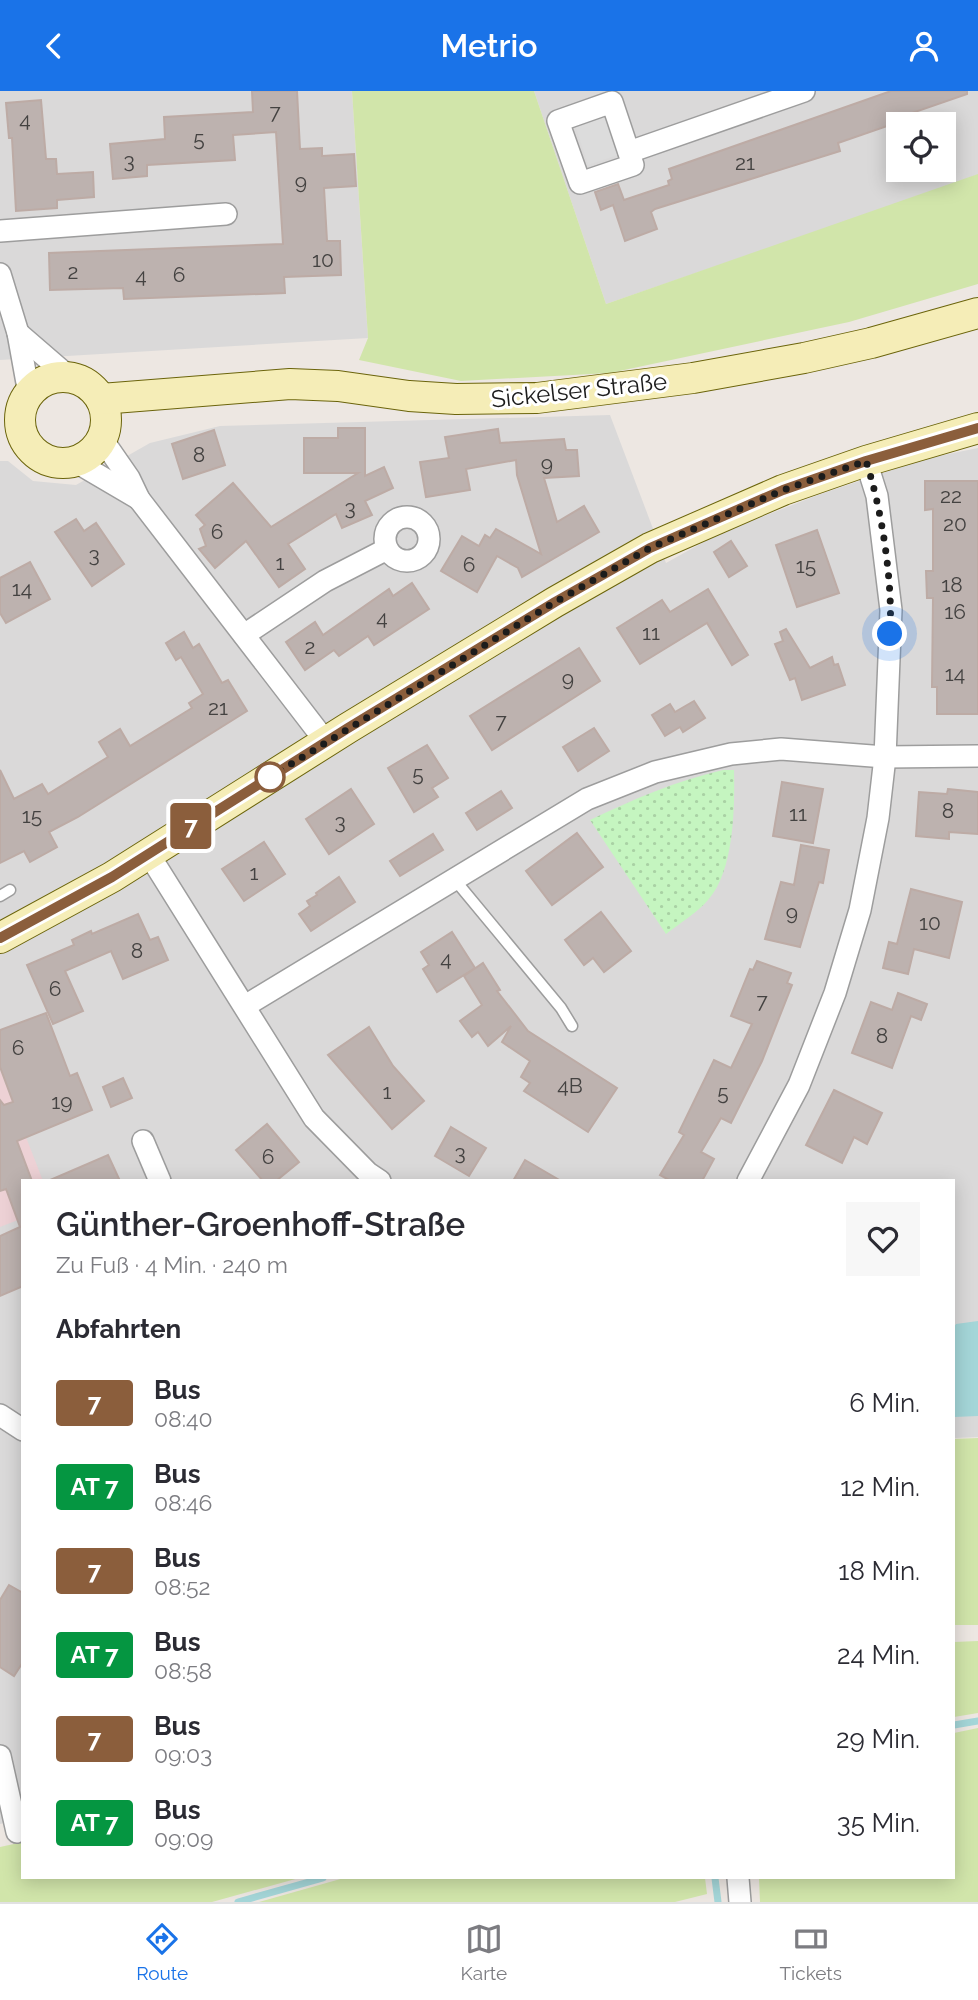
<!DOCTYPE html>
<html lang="de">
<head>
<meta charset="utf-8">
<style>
  body { margin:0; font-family:Raleway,sans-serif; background:#f7f7f7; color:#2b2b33; height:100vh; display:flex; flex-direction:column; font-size:26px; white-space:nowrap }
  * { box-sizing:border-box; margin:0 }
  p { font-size:23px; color:#7c7c81 }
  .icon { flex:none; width:38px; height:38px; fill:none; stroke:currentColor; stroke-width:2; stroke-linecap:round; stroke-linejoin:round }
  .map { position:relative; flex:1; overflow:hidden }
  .side { position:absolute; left:21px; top:1088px; width:934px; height:700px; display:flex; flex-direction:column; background:#fff; border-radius:0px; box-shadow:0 4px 18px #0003 }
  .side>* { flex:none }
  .badge { padding:0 14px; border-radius:5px; font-size:24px; line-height:46px }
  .fabs { position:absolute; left:886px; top:21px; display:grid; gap:14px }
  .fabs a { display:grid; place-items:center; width:70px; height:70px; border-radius:0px; background:#fff; box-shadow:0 4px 18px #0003; font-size:35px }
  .you { position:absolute; width:35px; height:35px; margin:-18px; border:5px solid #fff; border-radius:50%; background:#1a73e8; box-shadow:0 0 0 10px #1a73e833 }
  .map>.badge { position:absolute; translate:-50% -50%; box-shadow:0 0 0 4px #fff }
  h2 { padding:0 35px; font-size:26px; line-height:63px }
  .round { display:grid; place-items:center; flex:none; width:74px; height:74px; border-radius:0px; background:#f7f7f7 }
  .head { display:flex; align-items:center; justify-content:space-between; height:119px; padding:0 35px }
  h1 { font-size:33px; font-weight:600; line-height:52px }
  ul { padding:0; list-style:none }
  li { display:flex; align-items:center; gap:21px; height:84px; padding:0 35px }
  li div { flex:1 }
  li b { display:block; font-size:26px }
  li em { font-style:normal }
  li .badge { min-width:77px; font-weight:700; text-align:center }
  header { display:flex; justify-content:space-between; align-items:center; height:91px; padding:0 35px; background:#1a73e8; color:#fff; font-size:32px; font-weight:600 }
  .menu { display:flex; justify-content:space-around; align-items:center; height:98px; border-top:2px solid #e1e1e2; background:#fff; font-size:19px; color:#7c7c81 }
  .menu a { display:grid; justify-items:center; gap:4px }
  .menu .selected { color:#1a73e8 }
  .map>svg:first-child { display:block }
</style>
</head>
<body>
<header><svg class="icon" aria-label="back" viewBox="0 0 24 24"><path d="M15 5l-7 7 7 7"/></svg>Metrio<svg class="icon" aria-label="person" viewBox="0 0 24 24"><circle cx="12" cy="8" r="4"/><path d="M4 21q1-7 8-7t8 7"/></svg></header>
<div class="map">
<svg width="978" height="1811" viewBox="0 0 978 1811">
  <defs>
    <pattern id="park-dots" width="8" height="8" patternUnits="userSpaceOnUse" patternTransform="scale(1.75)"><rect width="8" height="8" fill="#c5f5c0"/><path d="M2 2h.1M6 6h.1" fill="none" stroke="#a9d1a4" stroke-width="1.8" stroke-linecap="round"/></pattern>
  </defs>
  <rect width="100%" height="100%" fill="#ede7e2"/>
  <g fill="#dad9d9" fill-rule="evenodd">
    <path d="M 0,0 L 352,0 L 368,247 L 0,269 Z"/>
    <path d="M 534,0 L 978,0 L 978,85 L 606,213 ZM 898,33 L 943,33 L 943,79 L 898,79 Z"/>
    <path d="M 610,324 L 666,472 L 718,443 L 818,404 L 924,368 L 978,357 L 978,1346 L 954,1347 L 954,1090 L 23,1090 L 23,1728 L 0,1733 L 0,370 L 8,370 L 33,390 L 76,394 L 150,352 L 220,335 Z"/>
  </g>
  <path fill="#edd1d5" d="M 0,979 L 43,1090 L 23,1090 L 23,1127 L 0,1136 Z"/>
  <g fill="#d1e5aa">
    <path d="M 352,0 L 534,0 L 606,213 L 978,83 L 978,193 L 849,231 L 610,282 L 461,290 L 359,269 L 368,247 Z"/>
    <path d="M 978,1347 L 978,1534 L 954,1534 L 954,1348 Z"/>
    <path d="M 978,1550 L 978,1622 L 954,1626 L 954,1551 Z"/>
    <path d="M 978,1637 L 978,1811 L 760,1811 L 759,1787 L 954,1787 L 954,1642 Z"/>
    <path d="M 23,1751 L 23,1787 L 299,1787 L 212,1811 L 0,1811 L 0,1756 Z"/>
    <path d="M 344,1787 L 705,1787 L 707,1803 L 675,1811 L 259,1811 Z"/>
  </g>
  <path fill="url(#park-dots)" d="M 723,679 L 734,679 C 735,716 734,781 708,809 C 697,822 680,832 666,843 L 590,729 C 634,708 676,690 723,679 Z"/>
  <path fill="#dcdcdc" d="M 607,23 L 621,63 L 588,74 L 575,34 Z"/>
  <path fill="#a4d6d8" d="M 978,1230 L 978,1325 L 954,1326 L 954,1236 L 956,1233 Z"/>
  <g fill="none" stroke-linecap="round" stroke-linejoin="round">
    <g stroke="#a4d6d8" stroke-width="7">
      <path d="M 954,1634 L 978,1630"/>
      <path d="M 715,1787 L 718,1811"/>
      <path d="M 238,1811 L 323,1787"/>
    </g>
  </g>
  <g fill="#bdb2af" stroke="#bdaba5" stroke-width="2">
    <path d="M 252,0 L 297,0 L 300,58 L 322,57 L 322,65 L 354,63 L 356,95 L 324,97 L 327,150 L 340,150 L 341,184 L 284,186 L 285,202 L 124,208 L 123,197 L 50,199 L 49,162 L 283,153 L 276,41 L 233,44 L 235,69 L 147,74 L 147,85 L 113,88 L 110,53 L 165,48 L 164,26 L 253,21 Z"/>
    <path d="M 891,0 L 967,0 L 967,3 L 906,24 L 909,31 L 898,33 L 888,39 L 887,35 L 838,52 L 840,60 L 655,118 L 651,121 L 657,138 L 625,150 L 613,114 L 601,119 L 595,101 L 618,93 L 624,109 L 669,94 L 668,90 L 672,88 L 669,78 Z"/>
    <path d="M 41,9 L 46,68 L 56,68 L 57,83 L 93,81 L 94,106 L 57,109 L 57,117 L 16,120 L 12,47 L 9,47 L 6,12 Z"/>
    <path d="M 338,337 L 365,337 L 365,385 L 384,376 L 393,397 L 365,410 L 372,424 L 342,437 L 336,423 L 288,453 L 305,478 L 279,496 L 246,450 L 215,477 L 199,458 L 206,455 L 200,438 L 205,434 L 196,424 L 233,392 L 271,436 L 358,382 L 304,382 L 304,347 L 338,347 Z"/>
    <path d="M 498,338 L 500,352 L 564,348 L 566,359 L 577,359 L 579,385 L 544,387 L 557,431 L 584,415 L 599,441 L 522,486 L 518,477 L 497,465 L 477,501 L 441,480 L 462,445 L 479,455 L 485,444 L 490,447 L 496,438 L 541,463 L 517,384 L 516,369 L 466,378 L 470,399 L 426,406 L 420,371 L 449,367 L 445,346 Z"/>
    <path d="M 214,339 L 225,374 L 183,388 L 172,353 Z"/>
    <path d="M 925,390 L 978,390 L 978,623 L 937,623 L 937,596 L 932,596 L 933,507 L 927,507 L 926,480 L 933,480 L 933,418 L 925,419 Z"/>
    <path d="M 76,428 L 84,440 L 96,432 L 124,473 L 92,495 L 55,441 Z"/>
    <path d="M 817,439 L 839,502 L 797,516 L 776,454 Z"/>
    <path d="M 731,450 L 747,475 L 729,486 L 714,461 Z"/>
    <path d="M 30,471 L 50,508 L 6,532 L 0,522 L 0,487 Z"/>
    <path d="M 412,492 L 429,518 L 374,554 L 368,545 L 339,565 L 334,559 L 305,579 L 286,551 L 315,531 L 323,544 L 389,498 L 393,505 Z"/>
    <path d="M 708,498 L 748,564 L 732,574 L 707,532 L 640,573 L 617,537 L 662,509 L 670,521 Z"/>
    <path d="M 786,538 L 810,577 L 832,566 L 834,574 L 838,573 L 845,594 L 802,609 L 795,587 L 790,589 L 775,553 L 783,550 L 780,541 Z"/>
    <path d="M 184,541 L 193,557 L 199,553 L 222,592 L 228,589 L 247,620 L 78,726 L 49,741 L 57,756 L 30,771 L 24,760 L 0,772 L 0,679 L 14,708 L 42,693 L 48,703 L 108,666 L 99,651 L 120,638 L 130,655 L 192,617 L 189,612 L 203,603 L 181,566 L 176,569 L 166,552 Z"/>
    <path d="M 579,557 L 600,590 L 492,659 L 470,625 Z"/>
    <path d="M 694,610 L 705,627 L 683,641 L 680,636 L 665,645 L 652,624 L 670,613 L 675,621 Z"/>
    <path d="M 594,637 L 609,660 L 578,680 L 563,656 Z"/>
    <path d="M 427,654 L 448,687 L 432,697 L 438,706 L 414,721 L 388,677 Z"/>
    <path d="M 782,691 L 823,698 L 813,752 L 773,745 Z"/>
    <path d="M 351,698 L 374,733 L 329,763 L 306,728 Z"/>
    <path d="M 948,698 L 978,701 L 978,743 L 949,741 L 949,748 L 916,745 L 919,701 L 947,703 Z"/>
    <path d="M 501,700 L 512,717 L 477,739 L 466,722 Z"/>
    <path d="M 577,742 L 603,776 L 552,814 L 526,780 Z"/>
    <path d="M 433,743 L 443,759 L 400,785 L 390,770 Z"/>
    <path d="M 264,751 L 285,783 L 244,810 L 222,778 Z"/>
    <path d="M 801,754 L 829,759 L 823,792 L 819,791 L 800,856 L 765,848 L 781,791 L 794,794 Z"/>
    <path d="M 339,786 L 355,811 L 311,840 L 299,823 L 310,815 L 307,810 L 317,804 L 316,802 Z"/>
    <path d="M 911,798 L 962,811 L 949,867 L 914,858 L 908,883 L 883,877 L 889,851 L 897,853 Z"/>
    <path d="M 601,821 L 631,860 L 604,881 L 593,867 L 584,874 L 565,849 Z"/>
    <path d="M 138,823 L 150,849 L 158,846 L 168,869 L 123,888 L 111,860 L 65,880 L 83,920 L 53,933 L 27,874 L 74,854 L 72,849 L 91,840 L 92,843 Z"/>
    <path d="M 452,841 L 475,877 L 437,901 L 423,878 L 429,874 L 421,861 Z"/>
    <path d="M 757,870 L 791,882 L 787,892 L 792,894 L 762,970 L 731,1032 L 721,1027 L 701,1061 L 714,1068 L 702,1090 L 671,1090 L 660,1084 L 684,1044 L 679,1041 L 714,969 L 731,977 L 752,933 L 731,925 L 750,878 L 753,879 Z"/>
    <path d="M 483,872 L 500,899 L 497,900 L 528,940 L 617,997 L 588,1041 L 524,1000 L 530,992 L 521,986 L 530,970 L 502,951 L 511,935 L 488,955 L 478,941 L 472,946 L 460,930 L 482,914 L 464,885 Z"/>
    <path d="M 898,902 L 927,913 L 921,929 L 911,925 L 892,977 L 852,962 L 871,911 L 892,919 Z"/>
    <path d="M 46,922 L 70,985 L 77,982 L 92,1019 L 17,1050 L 32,1090 L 23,1090 L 23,1195 L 0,1205 L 0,1145 L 20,1136 L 6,1098 L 0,1100 L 0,1009 L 4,1014 L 13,1011 L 0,976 L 0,939 Z"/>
    <path d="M 369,936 L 393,975 L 424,1010 L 392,1038 L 328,964 Z"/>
    <path d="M 123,987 L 132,1007 L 111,1016 L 103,996 Z"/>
    <path d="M 834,999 L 882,1022 L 867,1053 L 854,1046 L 842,1072 L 806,1054 Z"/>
    <path d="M 267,1033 L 299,1071 L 276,1090 L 263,1090 L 236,1059 Z"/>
    <path d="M 451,1036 L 486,1057 L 469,1085 L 435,1065 Z"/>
    <path d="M 108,1064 L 120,1090 L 48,1090 Z"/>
    <path d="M 525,1069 L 561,1090 L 513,1090 Z"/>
    <path d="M 9,1494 L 23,1502 L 23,1571 L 14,1585 L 0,1576 L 0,1509 Z"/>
  </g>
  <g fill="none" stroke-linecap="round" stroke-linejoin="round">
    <g stroke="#9d9d9d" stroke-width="13">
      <g id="lane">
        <path d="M 455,789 L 561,917 L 572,935"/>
        <path d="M 0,805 L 10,799"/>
      </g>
    </g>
    <g stroke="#9d9d9d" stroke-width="24">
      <g id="street">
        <path d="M 612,11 L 633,74 L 580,92 L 558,30 Z"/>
        <path d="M 629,61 L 804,0"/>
        <path d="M 0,140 L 226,123"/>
        <path d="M 0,183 L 18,242 L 29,303"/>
        <path d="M 18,242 L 69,286"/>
        <path d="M 102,348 L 129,387 L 139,408 L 326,651"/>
        <path d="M 76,371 L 139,408"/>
        <circle cx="407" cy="448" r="22"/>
        <path d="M 244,544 L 325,490 L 387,458"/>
        <path d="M 148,762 L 314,1027 L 368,1082 L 380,1090"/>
        <path d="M 245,915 L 587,708 L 655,681 L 731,663 L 781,658 L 885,666 L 978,665"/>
        <path d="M 143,1050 L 160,1090"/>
        <path d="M 748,1090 L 799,994 L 835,902 L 860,819 L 878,727 L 885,666 L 891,519 L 877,405 L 866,370"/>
        <path d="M 0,1324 L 23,1339"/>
        <path d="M 0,1665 L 17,1741"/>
        <path d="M 738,1787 L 740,1811"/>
      </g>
    </g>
    <g stroke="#6b640b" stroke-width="32">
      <g id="secondary">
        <circle cx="63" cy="329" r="43"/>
        <path d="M 101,308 L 290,293 L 338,295 L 409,305 L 456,308 L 537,307 L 693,287 L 804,267 L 871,252 L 978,222"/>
        <path d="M 0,847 L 112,786 L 348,637 L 555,511 L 650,457 L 783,399 L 866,370 L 978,337"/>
      </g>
    </g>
    <use href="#lane" stroke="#fff" stroke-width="10"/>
    <use href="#street" stroke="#fff" stroke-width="21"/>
    <use href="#secondary" stroke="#f5edb7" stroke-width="30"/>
  </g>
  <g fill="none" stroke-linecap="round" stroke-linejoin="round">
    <g stroke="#fff" stroke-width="16">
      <path id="line" d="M 0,847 L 112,786 L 348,637 L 555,511 L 650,457 L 783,399 L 866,370 L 978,337"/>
    </g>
    <use href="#line" stroke="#8b5e3c" stroke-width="10"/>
    <path stroke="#1c1c1c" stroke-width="7" stroke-dasharray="0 12.6" d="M 270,686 L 555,511 L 650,457 L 783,399 L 866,370 C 882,419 893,491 890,543"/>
  </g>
  <circle fill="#fff" stroke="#8b5e3c" stroke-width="3.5" cx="270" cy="686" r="14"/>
  <g text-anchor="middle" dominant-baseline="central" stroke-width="6" stroke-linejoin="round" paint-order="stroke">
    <g font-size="21" fill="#444241">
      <text x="275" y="20">7</text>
      <text x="25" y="28">4</text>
      <text x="199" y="47">5</text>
      <text x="129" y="69">3</text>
      <text x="745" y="71">21</text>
      <text x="301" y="90">9</text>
      <text x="323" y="168">10</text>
      <text x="73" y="180">2</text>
      <text x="179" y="183">6</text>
      <text x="141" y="184">4</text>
      <text x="199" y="363">8</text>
      <text x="547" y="372">9</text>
      <text x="951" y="404">22</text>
      <text x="350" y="416">3</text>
      <text x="955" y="432">20</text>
      <text x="217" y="440">6</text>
      <text x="94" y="463">3</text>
      <text x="280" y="471">1</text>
      <text x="469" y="473">6</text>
      <text x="806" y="474">15</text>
      <text x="952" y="493">18</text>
      <text x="22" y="497">14</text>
      <text x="955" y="520">16</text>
      <text x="382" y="526">4</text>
      <text x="651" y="541">11</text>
      <text x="310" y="555">2</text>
      <text x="955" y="582">14</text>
      <text x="568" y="587">9</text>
      <text x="218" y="616">21</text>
      <text x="501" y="629">7</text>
      <text x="418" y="682">5</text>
      <text x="948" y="719">8</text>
      <text x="798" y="722">11</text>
      <text x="32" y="724">15</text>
      <text x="340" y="730">3</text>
      <text x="254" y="781">1</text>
      <text x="792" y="821">9</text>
      <text x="930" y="831">10</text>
      <text x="137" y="859">8</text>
      <text x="446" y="867">4</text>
      <text x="55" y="897">6</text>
      <text x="762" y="909">7</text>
      <text x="882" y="944">8</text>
      <text x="18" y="956">6</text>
      <text x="570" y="994">4B</text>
      <text x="387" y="1000">1</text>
      <text x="723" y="1001">5</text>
      <text x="62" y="1010">19</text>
      <text x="460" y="1061">3</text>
      <text x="268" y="1065">6</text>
    </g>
    <g font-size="24" fill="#1c1c1c" stroke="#fff">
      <text transform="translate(579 299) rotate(-6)">Sickelser Straße</text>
    </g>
  </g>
</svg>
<div class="fabs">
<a><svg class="icon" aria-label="locate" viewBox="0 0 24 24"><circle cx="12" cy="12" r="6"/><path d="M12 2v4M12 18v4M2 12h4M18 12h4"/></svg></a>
</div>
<div class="you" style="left:890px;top:543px"></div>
<b class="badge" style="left:191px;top:735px;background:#8b5e3c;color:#fff">7</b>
<section class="side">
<div class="head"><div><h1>Günther-Groenhoff-Straße</h1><p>Zu Fuß · 4 Min. · 240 m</p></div><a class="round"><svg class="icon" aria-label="heart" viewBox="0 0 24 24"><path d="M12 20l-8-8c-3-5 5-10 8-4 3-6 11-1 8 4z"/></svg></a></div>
<h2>Abfahrten</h2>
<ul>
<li><span class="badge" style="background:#8b5e3c;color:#fff">7</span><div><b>Bus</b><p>08:40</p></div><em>6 Min.</em></li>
<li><span class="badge" style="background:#059641;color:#fff">AT 7</span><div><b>Bus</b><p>08:46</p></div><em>12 Min.</em></li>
<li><span class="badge" style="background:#8b5e3c;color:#fff">7</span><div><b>Bus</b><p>08:52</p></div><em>18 Min.</em></li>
<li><span class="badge" style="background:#059641;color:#fff">AT 7</span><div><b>Bus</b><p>08:58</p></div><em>24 Min.</em></li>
<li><span class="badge" style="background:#8b5e3c;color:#fff">7</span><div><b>Bus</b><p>09:03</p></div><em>29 Min.</em></li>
<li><span class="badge" style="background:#059641;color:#fff">AT 7</span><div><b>Bus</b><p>09:09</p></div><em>35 Min.</em></li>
</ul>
</section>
</div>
<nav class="menu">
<a class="selected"><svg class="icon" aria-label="directions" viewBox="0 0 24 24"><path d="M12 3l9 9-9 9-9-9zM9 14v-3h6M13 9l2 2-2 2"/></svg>Route</a>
<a><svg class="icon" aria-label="map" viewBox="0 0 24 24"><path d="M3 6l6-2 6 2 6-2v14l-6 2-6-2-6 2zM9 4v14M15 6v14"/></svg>Karte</a>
<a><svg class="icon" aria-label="tickets" viewBox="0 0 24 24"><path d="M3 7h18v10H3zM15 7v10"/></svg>Tickets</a>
</nav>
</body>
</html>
